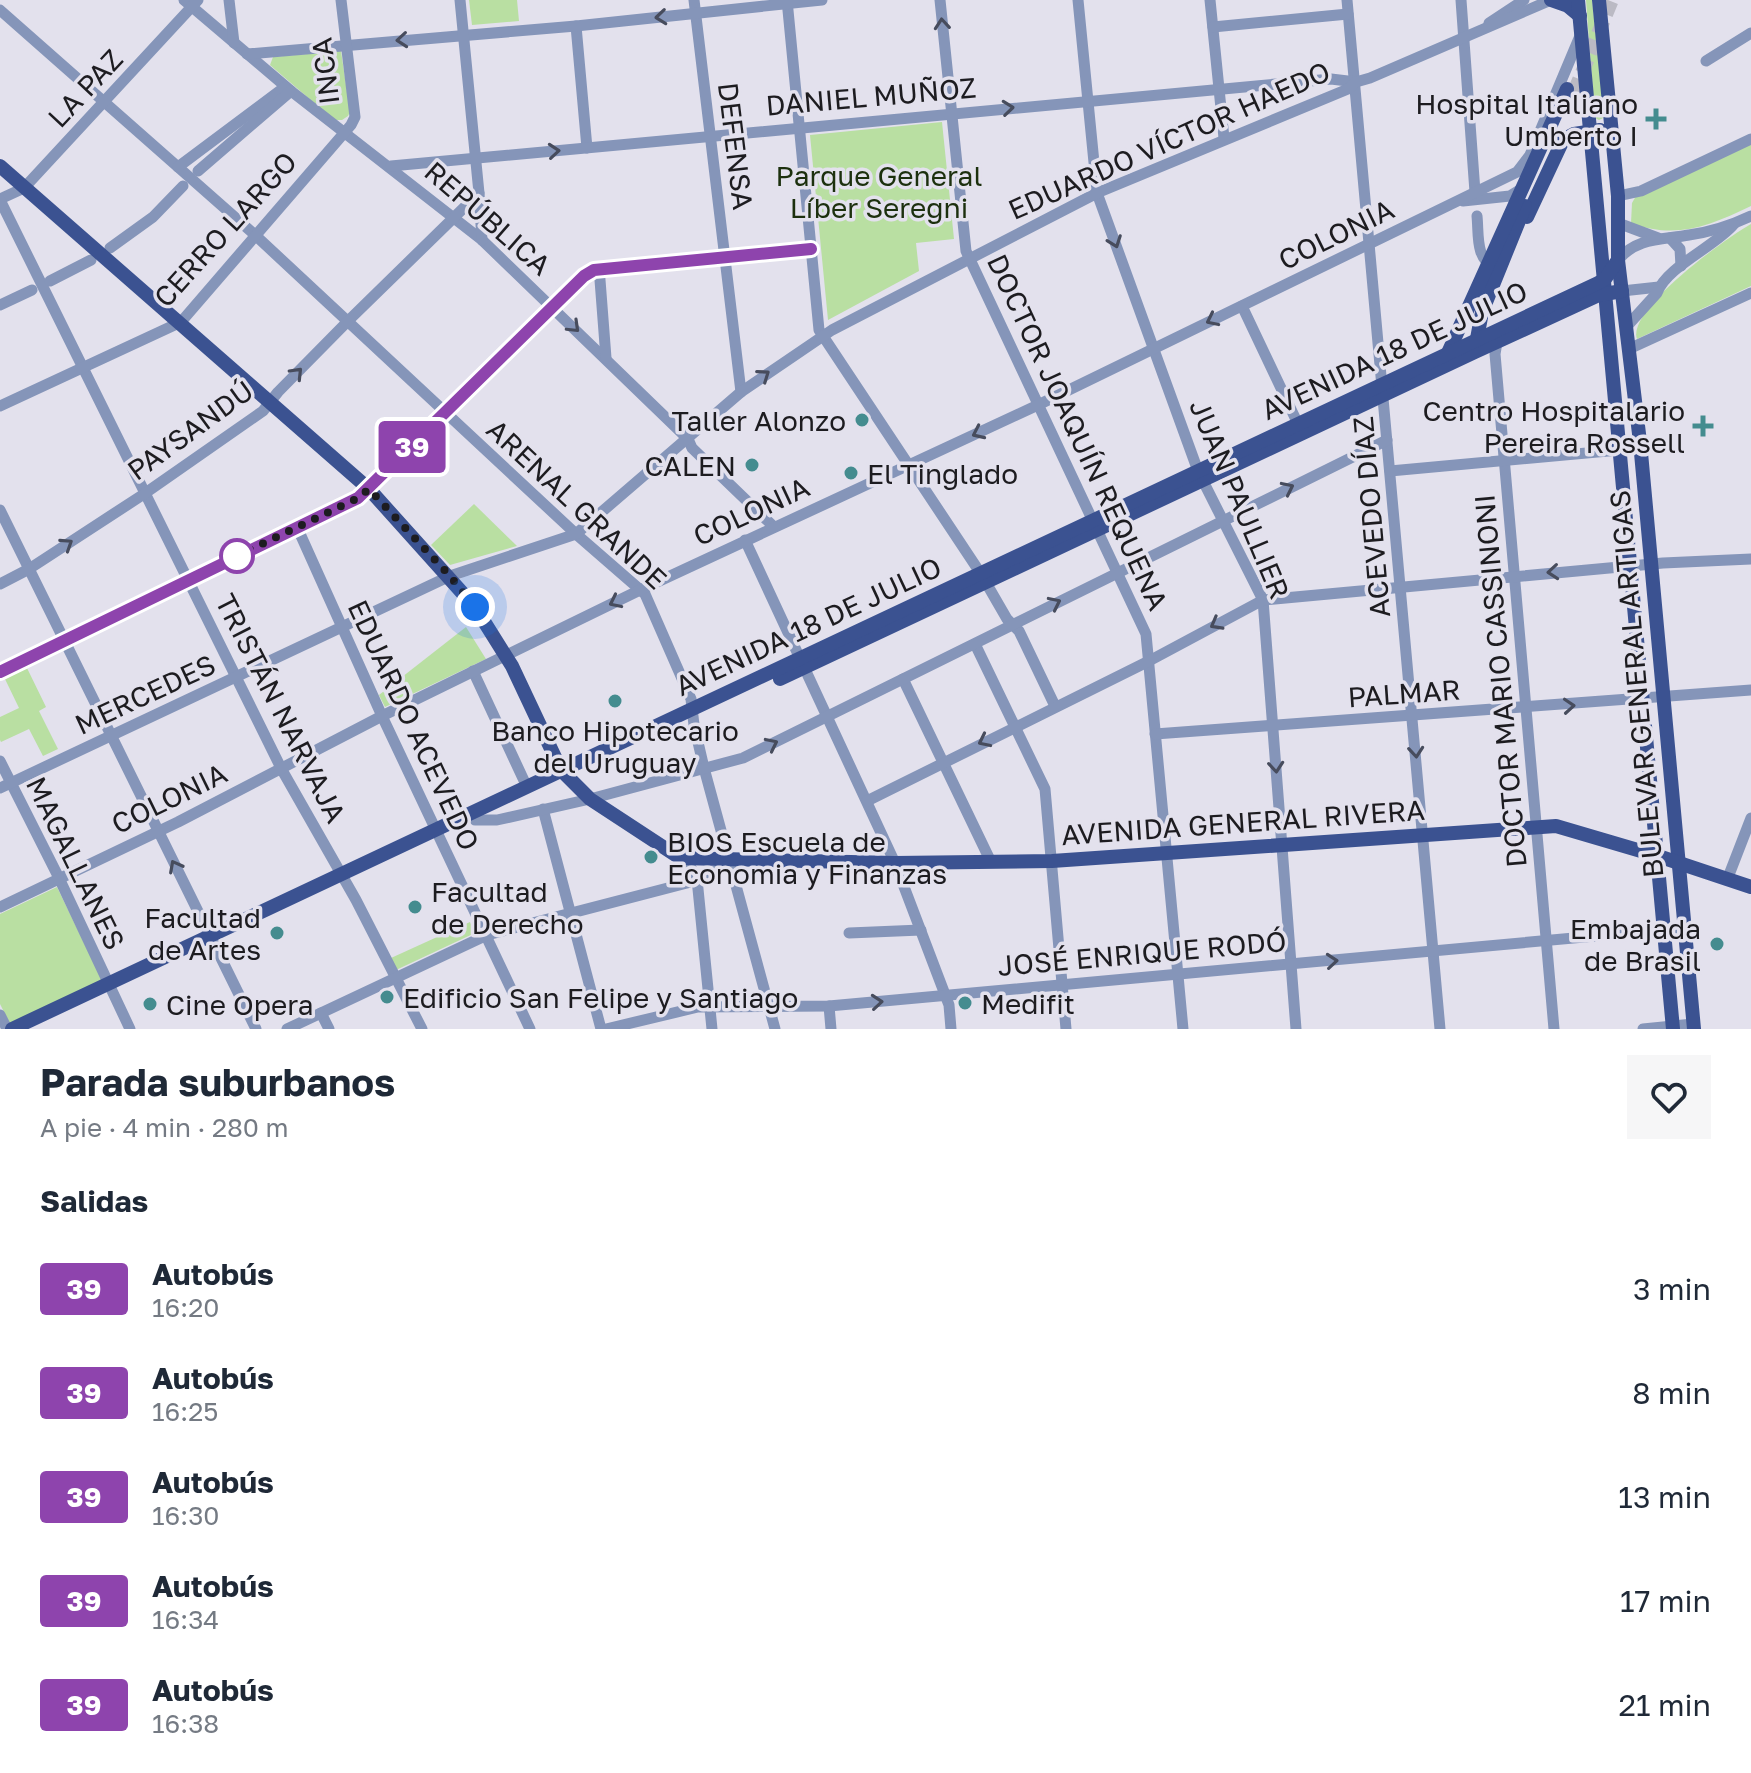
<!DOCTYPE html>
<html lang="es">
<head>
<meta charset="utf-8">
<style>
  body { margin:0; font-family:"Golos Text",sans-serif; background:#f6f6f7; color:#1f2937; height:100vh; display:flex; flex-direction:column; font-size:30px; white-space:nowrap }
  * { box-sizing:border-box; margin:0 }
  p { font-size:26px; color:#747a83 }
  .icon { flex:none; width:44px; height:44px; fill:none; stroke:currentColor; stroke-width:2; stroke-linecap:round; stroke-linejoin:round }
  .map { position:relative; height:1029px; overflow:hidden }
  .sheet { display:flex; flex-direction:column; background:#fff; flex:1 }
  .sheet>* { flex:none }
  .badge { padding:0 16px; border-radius:6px; font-size:28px; line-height:52px }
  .you { position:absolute; width:40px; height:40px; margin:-20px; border:6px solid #fff; border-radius:50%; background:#1a73e8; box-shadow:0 0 0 12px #1a73e833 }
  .map>.badge { position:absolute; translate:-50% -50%; box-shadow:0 0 0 4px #fff }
  h2 { padding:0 40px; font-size:30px; line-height:72px }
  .round { display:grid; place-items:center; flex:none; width:84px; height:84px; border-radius:0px; background:#f6f6f7 }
  .summary { display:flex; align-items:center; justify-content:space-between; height:136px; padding:0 40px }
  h1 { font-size:38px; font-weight:700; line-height:60px }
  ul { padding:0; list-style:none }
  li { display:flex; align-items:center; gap:24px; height:104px; padding:0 40px }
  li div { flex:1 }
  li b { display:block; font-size:30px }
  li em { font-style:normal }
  li .badge { min-width:88px; font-weight:700; text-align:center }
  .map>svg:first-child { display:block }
</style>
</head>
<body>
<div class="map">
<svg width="1751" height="1029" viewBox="0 0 1751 1029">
  <rect width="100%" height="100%" fill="#e3e1ed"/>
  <g fill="#b9dfa2">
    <path d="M 469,0 L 517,0 L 519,21 L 472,25 Z"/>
    <path d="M 1586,0 L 1592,0 L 1605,117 L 1599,120 L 1595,118 Z"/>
    <path d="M 341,51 L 350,112 L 348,116 L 342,120 L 334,120 L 270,65 L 273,57 Z"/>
    <path d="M 942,122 L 954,239 L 916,243 L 919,271 L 828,320 L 810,135 Z"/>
    <path d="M 1751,144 L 1751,206 C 1709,226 1676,240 1631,223 L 1632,203 L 1636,196 Z"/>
    <path d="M 1751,224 L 1751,286 L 1637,339 C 1626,310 1726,238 1751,224 Z"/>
    <path d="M 474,504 L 517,546 L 450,565 L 431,545 Z"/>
    <path d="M 466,627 L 486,659 L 385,707 L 379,695 Z"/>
    <path d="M 27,668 L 46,707 L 39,711 L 58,749 L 43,756 L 29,729 L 1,742 L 0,740 L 0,717 L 19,708 L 5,679 Z"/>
    <path d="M 57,887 L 102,980 L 10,1024 L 0,1004 L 0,914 Z"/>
    <path d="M 470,922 L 475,933 L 396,970 L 391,958 Z"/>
  </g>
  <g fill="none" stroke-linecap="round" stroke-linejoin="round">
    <path stroke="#bbbac4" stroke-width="14" stroke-dasharray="14 7" stroke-linecap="butt" d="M 1574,92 L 1612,0"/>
    <g stroke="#8595b9" stroke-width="11">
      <path d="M 184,0 L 291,91 L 482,240 L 688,439 L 692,448 L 774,527"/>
      <path d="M 229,0 L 234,43"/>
      <path d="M 694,0 L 741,392"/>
      <path d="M 787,0 L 819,330 L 981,574 L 1007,619 L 1019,631 L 1055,706"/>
      <path d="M 940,0 L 966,251 L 1146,634 L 1183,1029"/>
      <path d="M 1078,0 L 1097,193 L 1198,471 L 1263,600 L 1296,1029"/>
      <path d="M 1210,0 L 1224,138"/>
      <path d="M 1347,0 L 1440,1029"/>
      <path d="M 1461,0 L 1475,192"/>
      <path d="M 0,10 L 255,235 L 576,534 L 645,594 L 691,699 L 694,725 L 704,768 L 775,1029"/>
      <path d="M 1489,23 L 1524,0"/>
      <path d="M 576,26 L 587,148"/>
      <path d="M 1213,27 L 1348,14"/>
      <path d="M 247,54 L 576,26 L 822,0"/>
      <path d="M 1706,61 L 1751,33"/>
      <path d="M 391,166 L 1331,79 L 1356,82"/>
      <path d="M 178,167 L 285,87"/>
      <path d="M 198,171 L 291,91"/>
      <path d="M 479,193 L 482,240"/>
      <path d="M 1618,196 L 1641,191 L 1751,139"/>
      <path d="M 0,199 L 24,188 L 198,0"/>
      <path d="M 0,200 L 282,770 L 356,900 L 422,1029"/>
      <path d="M 1463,201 L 1510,196 L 1523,188"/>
      <path d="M 1477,216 C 1479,236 1475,258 1495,268"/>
      <path d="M 1618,223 L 1658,238"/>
      <path d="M 1670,238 L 1680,249 L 1681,266"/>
      <path d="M 110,248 L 153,217 L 183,186"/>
      <path d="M 1618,260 C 1637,237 1662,240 1689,235 C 1711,232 1732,225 1751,216"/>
      <path d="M 599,267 L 606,358"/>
      <path d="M 50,281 L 91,260"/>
      <path d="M 1622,291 L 1659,287"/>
      <path d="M 0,305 L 32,290"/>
      <path d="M 1242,306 L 1298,424"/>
      <path d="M 1628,325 L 1657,293 C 1666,267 1716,246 1734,224"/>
      <path d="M 1498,336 L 1495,354 L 1554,1029"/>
      <path d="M 1631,348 L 1751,293"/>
      <path d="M 0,406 L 181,322 L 351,125 L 355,117 L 341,0"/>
      <path d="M 1390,471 L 1641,448"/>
      <path d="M 0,510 L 256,1029"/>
      <path d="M 297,527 L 382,716 L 530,1029"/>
      <path d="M 745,540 L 895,863 L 949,1005 L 951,1029"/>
      <path d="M 0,584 L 29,569 L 144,494 L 263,411 L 278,392 L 348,321 L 479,193 L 460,0"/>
      <path d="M 975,644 L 1045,789 L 1066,1029"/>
      <path d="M 473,671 L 527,787"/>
      <path d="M 0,672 L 358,498 L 584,276 L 594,270 L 811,249"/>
      <path d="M 903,679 L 991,862"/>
      <path d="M 1155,734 L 1751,690"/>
      <path d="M 0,761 L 59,878 L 130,1029"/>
      <path d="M 0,788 L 450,576 L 576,534 L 741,392 L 832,330 L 1097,193 L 1348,89 L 1356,82 L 1370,78 L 1551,0"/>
      <path d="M 867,801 L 1149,661 L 1263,600 L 1663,563 L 1751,559"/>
      <path d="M 543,809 L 601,1029"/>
      <path d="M 475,820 L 497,820 L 590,799 L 743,758 L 1387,440"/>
      <path d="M 680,858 L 691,868 L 697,879 L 712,1029"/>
      <path d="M 1727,880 L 1751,818"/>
      <path d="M 0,907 L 178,822 L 382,716 L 640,590 L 1038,405 L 1517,172 L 1530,155 L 1580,36"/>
      <path d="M 849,933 L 921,930"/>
      <path d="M 829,1006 L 831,1029"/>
      <path d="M 321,1013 L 329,1029"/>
      <path d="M 0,1015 L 7,1029"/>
      <path d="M 287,1029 L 487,935 L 687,883 L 723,868 L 729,861"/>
      <path d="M 606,1029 L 698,1007 L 829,1006 L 1684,928"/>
      <path d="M 1643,1029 L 1693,1024"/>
    </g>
    <g stroke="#3b5291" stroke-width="14">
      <path d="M 1551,0 L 1568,6 L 1580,16"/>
      <path d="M 1578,0 L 1673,1029"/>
      <path d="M 1599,0 L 1618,196 L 1618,260 L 1640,442 L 1694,1029"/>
      <path d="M 0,166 L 369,489 L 475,607 L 512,666 L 561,770 L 590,799 L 680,858 L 895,863 L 1052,861 L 1556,826 L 1658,856 L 1751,887"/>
      <path d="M 1527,217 L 1563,140 L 1574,134 L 1600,130"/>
      <path d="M 1476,344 L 1482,312 L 1525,206"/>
      <path d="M 1448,353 L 1567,89"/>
      <path d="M 780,679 L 1475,352 L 1599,295 L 1622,291"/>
      <path d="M 12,1029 L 1598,283 L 1605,279 L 1618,260"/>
    </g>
  </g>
  <defs><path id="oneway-chevron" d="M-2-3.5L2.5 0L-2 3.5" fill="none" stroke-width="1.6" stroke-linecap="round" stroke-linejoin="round" transform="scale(2)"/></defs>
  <g stroke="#474c5d">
    <use href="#oneway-chevron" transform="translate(661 17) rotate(174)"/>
    <use href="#oneway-chevron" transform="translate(942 24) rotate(-95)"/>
    <use href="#oneway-chevron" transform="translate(402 40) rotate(175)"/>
    <use href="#oneway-chevron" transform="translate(1008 108) rotate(-6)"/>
    <use href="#oneway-chevron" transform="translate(554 151) rotate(-5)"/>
    <use href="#oneway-chevron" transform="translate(1115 242) rotate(70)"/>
    <use href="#oneway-chevron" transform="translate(1212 320) rotate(154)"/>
    <use href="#oneway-chevron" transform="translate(574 327) rotate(44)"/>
    <use href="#oneway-chevron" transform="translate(297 373) rotate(-46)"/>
    <use href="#oneway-chevron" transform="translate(764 375) rotate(-35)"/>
    <use href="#oneway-chevron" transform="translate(978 433) rotate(155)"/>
    <use href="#oneway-chevron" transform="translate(1288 488) rotate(-26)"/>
    <use href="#oneway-chevron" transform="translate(67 544) rotate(-33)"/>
    <use href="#oneway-chevron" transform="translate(1553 572) rotate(175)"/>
    <use href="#oneway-chevron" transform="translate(615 602) rotate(154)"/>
    <use href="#oneway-chevron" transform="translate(1055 603) rotate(-26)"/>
    <use href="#oneway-chevron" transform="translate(1216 624) rotate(151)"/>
    <use href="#oneway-chevron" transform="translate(1569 706) rotate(-4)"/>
    <use href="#oneway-chevron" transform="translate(984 741) rotate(154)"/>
    <use href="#oneway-chevron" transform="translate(772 744) rotate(-26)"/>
    <use href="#oneway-chevron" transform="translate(1416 752) rotate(85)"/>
    <use href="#oneway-chevron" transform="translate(1276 767) rotate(85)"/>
    <use href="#oneway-chevron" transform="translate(175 866) rotate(-118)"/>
    <use href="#oneway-chevron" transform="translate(1332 961) rotate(-5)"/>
    <use href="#oneway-chevron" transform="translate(877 1002) rotate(-5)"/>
  </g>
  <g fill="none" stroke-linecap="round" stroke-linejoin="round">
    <g stroke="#fff" stroke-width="18">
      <path id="line" d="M 0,672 L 358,498 L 584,276 L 594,270 L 811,249"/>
    </g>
    <use href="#line" stroke="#8e44ad" stroke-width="12"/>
    <path stroke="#1d1c20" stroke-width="8" stroke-dasharray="0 14.4" d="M 237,556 L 358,498 L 369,489 L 450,576 L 475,607"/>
  </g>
  <g fill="#448c8f" stroke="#e3e1ed" stroke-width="3">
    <path d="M1652 107h8v8h8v8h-8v8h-8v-8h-8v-8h8z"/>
    <circle cx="862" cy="420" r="8"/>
    <path d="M1699 414h8v8h8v8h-8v8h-8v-8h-8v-8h8z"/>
    <circle cx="752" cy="465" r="8"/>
    <circle cx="851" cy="473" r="8"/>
    <circle cx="615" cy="701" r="8"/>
    <circle cx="651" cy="857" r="8"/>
    <circle cx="415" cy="907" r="8"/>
    <circle cx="277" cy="933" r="8"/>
    <circle cx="1717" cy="944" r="8"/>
    <circle cx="387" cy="997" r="8"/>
    <circle cx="965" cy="1003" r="8"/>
    <circle cx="150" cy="1004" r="8"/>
  </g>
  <circle fill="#fff" stroke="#8e44ad" stroke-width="4" cx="237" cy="556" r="16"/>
  <g text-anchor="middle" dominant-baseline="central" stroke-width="7" stroke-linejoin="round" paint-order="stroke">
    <g font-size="28" fill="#1d1c20" stroke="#e3e1ed">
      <text transform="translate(325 71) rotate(-97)">INCA</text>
      <text transform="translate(85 88) rotate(-47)">LA PAZ</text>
      <text transform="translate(871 96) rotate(-5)">DANIEL MUÑOZ</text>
      <text transform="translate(1169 140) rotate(-24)">EDUARDO VÍCTOR HAEDO</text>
      <text transform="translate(736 146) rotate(83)">DEFENSA</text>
      <text transform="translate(488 218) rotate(41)">REPÚBLICA</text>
      <text transform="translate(225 229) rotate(-48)">CERRO LARGO</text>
      <text transform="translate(1336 234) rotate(-26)">COLONIA</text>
      <text transform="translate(1394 350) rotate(-25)">AVENIDA 18 DE JULIO</text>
      <text transform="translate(190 430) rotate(-36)">PAYSANDÚ</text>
      <text transform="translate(1078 432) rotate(65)">DOCTOR JOAQUÍN REQUENA</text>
      <text transform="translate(1240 499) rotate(67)">JUAN PAULLIER</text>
      <text transform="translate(577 504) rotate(43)">ARENAL GRANDE</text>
      <text transform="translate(751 511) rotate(-25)">COLONIA</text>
      <text transform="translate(1371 517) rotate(-95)">ACEVEDO DÍAZ</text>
      <text transform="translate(808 626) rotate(-25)">AVENIDA 18 DE JULIO</text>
      <text transform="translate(1500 681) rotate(-95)">DOCTOR MARIO CASSINONI</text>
      <text transform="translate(1636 684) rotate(-95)">BULEVAR GENERAL ARTIGAS</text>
      <text transform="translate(1404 693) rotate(-4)">PALMAR</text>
      <text transform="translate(145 694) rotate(-25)">MERCEDES</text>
      <text transform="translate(281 708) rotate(63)">TRISTÁN NARVAJA</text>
      <text transform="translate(414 725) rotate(65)">EDUARDO ACEVEDO</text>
      <text transform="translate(169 798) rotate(-26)">COLONIA</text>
      <text transform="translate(1243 822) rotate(-4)">AVENIDA GENERAL RIVERA</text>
      <text transform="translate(76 863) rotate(64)">MAGALLANES</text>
      <text transform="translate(1142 953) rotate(-5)">JOSÉ ENRIQUE RODÓ</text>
    </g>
    <g font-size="28" fill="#1d1c20" stroke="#e3e1ed" text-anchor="end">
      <text x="1638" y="103">Hospital Italiano<tspan x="1638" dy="32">Umberto I</tspan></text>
      <text x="1685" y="410">Centro Hospitalario<tspan x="1685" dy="32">Pereira Rossell</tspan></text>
      <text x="846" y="420">Taller Alonzo</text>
      <text x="736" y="465">CALEN</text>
      <text x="867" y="473" text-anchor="start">El Tinglado</text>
      <text x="615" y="730" text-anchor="middle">Banco Hipotecario<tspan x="615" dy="32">del Uruguay</tspan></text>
      <text x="667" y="841" text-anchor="start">BIOS Escuela de<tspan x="667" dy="32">Economia y Finanzas</tspan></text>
      <text x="431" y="891" text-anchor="start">Facultad<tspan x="431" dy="32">de Derecho</tspan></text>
      <text x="261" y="917">Facultad<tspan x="261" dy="32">de Artes</tspan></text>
      <text x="1701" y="928">Embajada<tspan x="1701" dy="32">de Brasil</tspan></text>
      <text x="403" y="997" text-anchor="start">Edificio San Felipe y Santiago</text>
      <text x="981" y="1003" text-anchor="start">Medifit</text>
      <text x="166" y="1004" text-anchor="start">Cine Opera</text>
    </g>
    <g font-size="28" fill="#1c300e" stroke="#e3e1ed">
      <text x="879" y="175">Parque General<tspan x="879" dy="32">Líber Seregni</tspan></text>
    </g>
  </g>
</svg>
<div class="you" style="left:475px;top:607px"></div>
<b class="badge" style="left:412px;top:447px;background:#8e44ad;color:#fff">39</b>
</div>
<section class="sheet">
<div class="summary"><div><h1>Parada suburbanos</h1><p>A pie · 4 min · 280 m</p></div><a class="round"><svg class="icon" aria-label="heart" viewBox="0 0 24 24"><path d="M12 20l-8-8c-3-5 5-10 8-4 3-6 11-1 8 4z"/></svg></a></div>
<h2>Salidas</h2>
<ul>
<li><span class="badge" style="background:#8e44ad;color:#fff">39</span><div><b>Autobús</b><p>16:20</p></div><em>3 min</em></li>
<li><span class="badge" style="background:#8e44ad;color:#fff">39</span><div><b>Autobús</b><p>16:25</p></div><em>8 min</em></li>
<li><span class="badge" style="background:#8e44ad;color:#fff">39</span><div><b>Autobús</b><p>16:30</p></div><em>13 min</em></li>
<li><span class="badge" style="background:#8e44ad;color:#fff">39</span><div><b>Autobús</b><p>16:34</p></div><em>17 min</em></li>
<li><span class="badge" style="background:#8e44ad;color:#fff">39</span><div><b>Autobús</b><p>16:38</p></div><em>21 min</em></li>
</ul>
</section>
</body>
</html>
